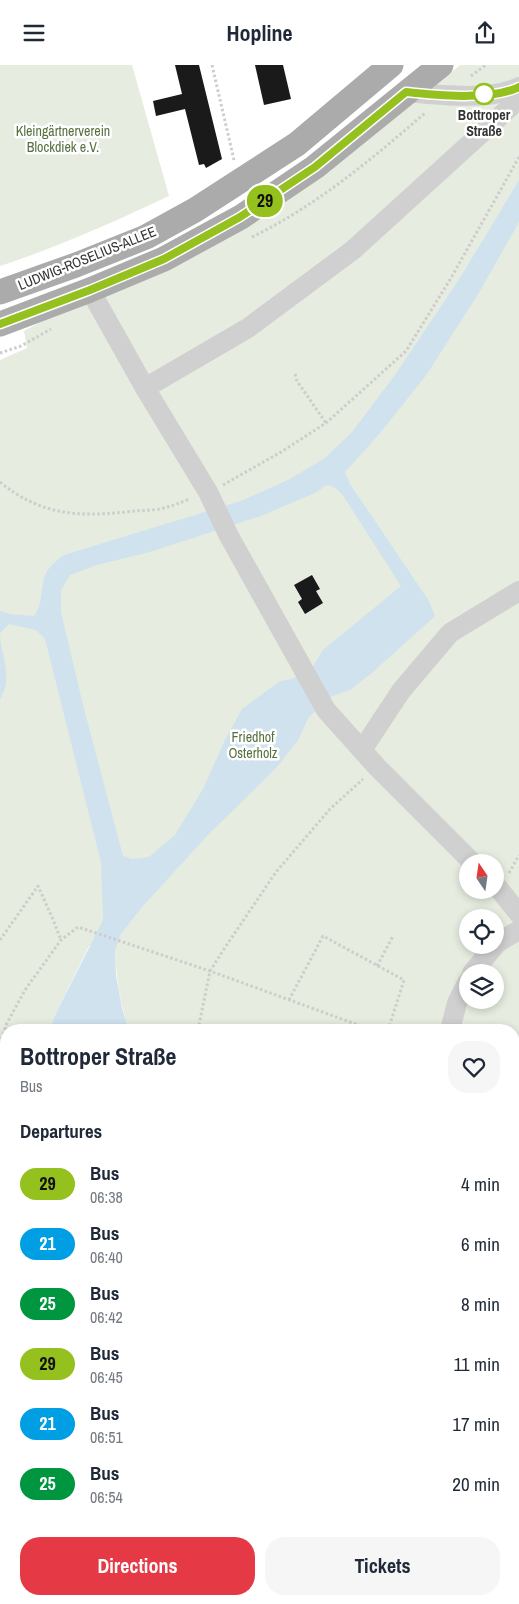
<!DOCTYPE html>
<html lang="en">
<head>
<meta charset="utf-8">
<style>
  body { margin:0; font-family:"Archivo Narrow",sans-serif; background:#f6f6f7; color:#1f2937; height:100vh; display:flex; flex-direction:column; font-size:19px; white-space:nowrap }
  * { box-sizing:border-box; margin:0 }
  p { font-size:16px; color:#747a83 }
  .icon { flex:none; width:28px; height:28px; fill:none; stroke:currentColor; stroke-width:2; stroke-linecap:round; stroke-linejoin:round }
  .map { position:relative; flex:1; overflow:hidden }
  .sheet { position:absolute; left:0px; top:959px; width:520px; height:581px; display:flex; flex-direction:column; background:#fff; border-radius:20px 20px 0 0; box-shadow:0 2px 8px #0003 }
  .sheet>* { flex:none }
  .badge { padding:0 10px; border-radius:16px; font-size:18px; line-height:32px }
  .needle { width:32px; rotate:347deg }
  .buttons { position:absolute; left:459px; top:789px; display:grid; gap:10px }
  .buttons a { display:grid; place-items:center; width:45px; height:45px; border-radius:50%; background:#fff; box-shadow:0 2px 8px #0003; font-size:25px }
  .map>.badge { position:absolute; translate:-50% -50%; box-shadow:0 0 0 2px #fff }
  h2 { padding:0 20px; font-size:19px; line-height:45px }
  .round { display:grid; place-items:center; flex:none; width:52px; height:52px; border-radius:20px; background:#f6f6f7 }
  .overview { display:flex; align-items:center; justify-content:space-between; height:85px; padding:0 20px }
  h1 { font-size:24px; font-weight:700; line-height:38px }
  .cta { display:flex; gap:10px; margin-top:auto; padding:10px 20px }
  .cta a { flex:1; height:58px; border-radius:20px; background:#e63946; color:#fff; font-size:20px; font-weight:700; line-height:58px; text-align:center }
  .cta a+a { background:#f6f6f7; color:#1f2937 }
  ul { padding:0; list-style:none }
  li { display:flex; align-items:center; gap:15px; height:60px; padding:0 20px }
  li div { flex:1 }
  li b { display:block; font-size:19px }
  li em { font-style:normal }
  li .badge { min-width:55px; font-weight:700; text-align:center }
  header { display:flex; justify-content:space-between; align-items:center; height:65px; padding:0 20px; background:#fff; font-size:22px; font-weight:700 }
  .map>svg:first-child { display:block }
</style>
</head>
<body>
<header><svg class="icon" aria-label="menu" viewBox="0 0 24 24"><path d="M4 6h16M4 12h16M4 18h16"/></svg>Hopline<svg class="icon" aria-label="share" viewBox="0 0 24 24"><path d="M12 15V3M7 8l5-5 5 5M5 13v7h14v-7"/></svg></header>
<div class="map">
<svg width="519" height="1539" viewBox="0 0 519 1539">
  <rect width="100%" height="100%" fill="#fff"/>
  <g fill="#e6ecdf" fill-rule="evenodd">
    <path d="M 0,0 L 132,0 L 169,131 C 114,157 58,182 0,201 Z"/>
    <path d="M 460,0 L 519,0 L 519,1382 L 514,1384 L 514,965 L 129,965 C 120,938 116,913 115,884 L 89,881 L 54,952 L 50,965 L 6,965 L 6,1534 L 234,1534 L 236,1539 L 0,1539 L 0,295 L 27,283 L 24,266 L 349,90 ZM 468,798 L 495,798 L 495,825 L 468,825 ZM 468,852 L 495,852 L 495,880 L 468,880 ZM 468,908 L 495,908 L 495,935 L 468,935 Z"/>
    <path d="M 519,1440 L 519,1539 L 260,1539 L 260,1534 L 514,1534 L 514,1441 Z"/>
  </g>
  <g fill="#cfe2ee" fill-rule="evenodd">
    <path d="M 519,115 L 519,157 L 480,226 L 427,309 L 381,367 L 345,407 L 350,419 L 429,536 L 435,551 L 373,607 L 350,625 L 330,632 L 309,652 L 298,675 L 278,701 L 207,771 L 142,842 L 121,869 L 115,885 L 116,910 L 122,943 L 129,965 L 50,965 L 54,952 L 103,855 L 101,797 L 45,574 L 36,565 L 9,559 L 0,568 L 0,546 L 10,549 L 34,551 C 43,539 40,527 44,513 C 47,503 56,496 64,490 L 241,436 L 290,414 L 325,393 L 352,367 L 395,310 L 460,213 ZM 326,420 L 334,422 L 342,429 L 401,521 L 323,585 L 313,601 L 292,614 L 280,616 L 242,644 L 225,675 L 203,724 L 175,770 L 149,792 L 132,794 L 123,791 L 83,640 L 61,547 L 61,525 L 70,510 L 97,500 L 150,487 L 261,451 L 317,427 Z"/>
    <path d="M 0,571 C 2,593 13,614 0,634 Z"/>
    <path d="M 519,1382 L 519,1440 L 514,1441 L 514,1384 Z"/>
    <path d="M 234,1534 L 260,1534 L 260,1539 L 236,1539 Z"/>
  </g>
  <g fill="#1a1a1a">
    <path d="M 175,0 L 199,0 L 222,94 L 206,103 L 204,99 L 199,100 L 185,44 L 156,51 L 153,36 L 182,29 Z"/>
    <path d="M 255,0 L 283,0 L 291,34 L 264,40 Z"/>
    <path d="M 312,510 L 320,524 L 316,526 L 323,538 L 305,549 L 298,537 L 302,534 L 294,520 Z"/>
  </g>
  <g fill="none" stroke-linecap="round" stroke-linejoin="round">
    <g stroke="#cdcdcd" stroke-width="3" stroke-dasharray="2.5 2.5" stroke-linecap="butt">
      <path d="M 212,0 L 234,95"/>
      <path d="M 471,11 L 486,0"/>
      <path d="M 252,172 C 316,141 372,94 425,48"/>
      <path d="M 0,288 L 21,281 L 51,264"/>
      <path d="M 295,309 L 297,316 L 326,358"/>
      <path d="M 0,417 C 40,450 77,452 126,447 C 139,445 152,446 164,443 C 173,441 181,437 190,434"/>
      <path d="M 223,420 L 281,387 L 326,358 L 406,286 L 451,213 L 519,92"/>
      <path d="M 509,808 L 519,790"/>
      <path d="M 0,875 L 38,821 L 52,852 L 61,875"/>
      <path d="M 377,901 L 393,871"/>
      <path d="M 289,935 L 323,871 L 404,915 L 388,965"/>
      <path d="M 198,965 L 210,906 L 226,881 L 276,807 L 330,744 L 363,714"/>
      <path d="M 0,979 L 7,958 L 25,925 L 61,875 L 78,862 L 210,906 L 372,965"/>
      <path d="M 514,995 L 519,996"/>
      <path d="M 0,1209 L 6,1242"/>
      <path d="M 0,1336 L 6,1334"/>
      <path d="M 514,1458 L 519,1457"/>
      <path d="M 111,1534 L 114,1539"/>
      <path d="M 313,1534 L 321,1539"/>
      <path d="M 278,1539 L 283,1534"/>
      <path d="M 441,1539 L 456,1535 L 460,1539"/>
    </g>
    <g stroke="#d0d0d0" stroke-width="20">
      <path d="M 406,27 C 438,30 490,36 519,22"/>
      <path d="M 90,225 L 145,323 L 208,427 L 229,471 L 326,645 L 377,702 L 473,798"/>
      <path d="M 145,323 L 248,263 L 353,185 L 519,34"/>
      <path d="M 362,685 L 401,626 L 450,568 L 519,526"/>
      <path d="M 495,819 L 519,849"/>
      <path d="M 472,908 L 497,878 L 519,865"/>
      <path d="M 450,965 L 457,938 L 468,916"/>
      <path d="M 514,1312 L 519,1350"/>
    </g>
    <g stroke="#ababab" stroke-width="25">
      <path d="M 0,227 L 76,200 L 146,172 L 195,145 L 297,79 L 391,0"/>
      <path d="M 0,259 L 90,225 L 164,194 L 241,152 L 315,102 L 441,0"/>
    </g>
  </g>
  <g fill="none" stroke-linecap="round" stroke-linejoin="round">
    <g stroke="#fff" stroke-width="11">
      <path id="line" d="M 0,259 L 90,225 L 164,194 L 240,152 L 315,102 L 406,27 C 439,30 490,36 519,22"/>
    </g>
    <use href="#line" stroke="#95c11f" stroke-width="8"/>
  </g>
  <circle fill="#fff" stroke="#95c11f" stroke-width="2.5" cx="484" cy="29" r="10"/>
  <g text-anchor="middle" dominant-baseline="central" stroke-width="5" stroke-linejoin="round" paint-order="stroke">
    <g font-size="14" font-weight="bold" fill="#333" stroke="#fff">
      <text x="484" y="50">Bottroper<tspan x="484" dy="16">Straße</tspan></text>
    </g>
    <g font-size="14" fill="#56703f" stroke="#fff">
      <text x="63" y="66">Kleingärtnerverein<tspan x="63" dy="16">Blockdiek e.V.</tspan></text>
      <text x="253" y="672">Friedhof<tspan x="253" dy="16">Osterholz</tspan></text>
    </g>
    <g font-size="14" fill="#333" stroke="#fff">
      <text transform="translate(87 193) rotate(-22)">LUDWIG-ROSELIUS-ALLEE</text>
    </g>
  </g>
</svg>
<div class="buttons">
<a><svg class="needle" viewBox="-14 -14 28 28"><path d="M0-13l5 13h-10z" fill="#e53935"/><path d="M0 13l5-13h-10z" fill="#747a83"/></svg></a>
<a><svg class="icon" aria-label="locate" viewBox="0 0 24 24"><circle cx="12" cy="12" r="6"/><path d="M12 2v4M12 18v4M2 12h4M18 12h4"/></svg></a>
<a><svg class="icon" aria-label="layers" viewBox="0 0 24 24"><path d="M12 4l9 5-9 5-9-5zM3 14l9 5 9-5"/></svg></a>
</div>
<b class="badge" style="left:265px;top:136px;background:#95c11f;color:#111">29</b>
<section class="sheet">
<div class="overview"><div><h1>Bottroper Straße</h1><p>Bus</p></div><a class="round"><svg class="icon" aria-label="heart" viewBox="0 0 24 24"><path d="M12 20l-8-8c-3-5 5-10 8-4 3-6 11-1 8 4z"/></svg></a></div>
<h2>Departures</h2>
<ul>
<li><span class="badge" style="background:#95c11f;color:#111">29</span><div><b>Bus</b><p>06:38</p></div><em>4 min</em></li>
<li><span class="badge" style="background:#009fe3;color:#fff">21</span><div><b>Bus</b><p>06:40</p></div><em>6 min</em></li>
<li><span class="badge" style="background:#009640;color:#fff">25</span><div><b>Bus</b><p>06:42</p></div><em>8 min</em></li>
<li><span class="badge" style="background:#95c11f;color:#111">29</span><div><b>Bus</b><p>06:45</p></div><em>11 min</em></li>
<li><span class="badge" style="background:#009fe3;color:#fff">21</span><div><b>Bus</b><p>06:51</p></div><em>17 min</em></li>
<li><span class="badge" style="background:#009640;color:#fff">25</span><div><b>Bus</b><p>06:54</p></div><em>20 min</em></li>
</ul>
<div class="cta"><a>Directions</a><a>Tickets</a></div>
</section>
</div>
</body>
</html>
